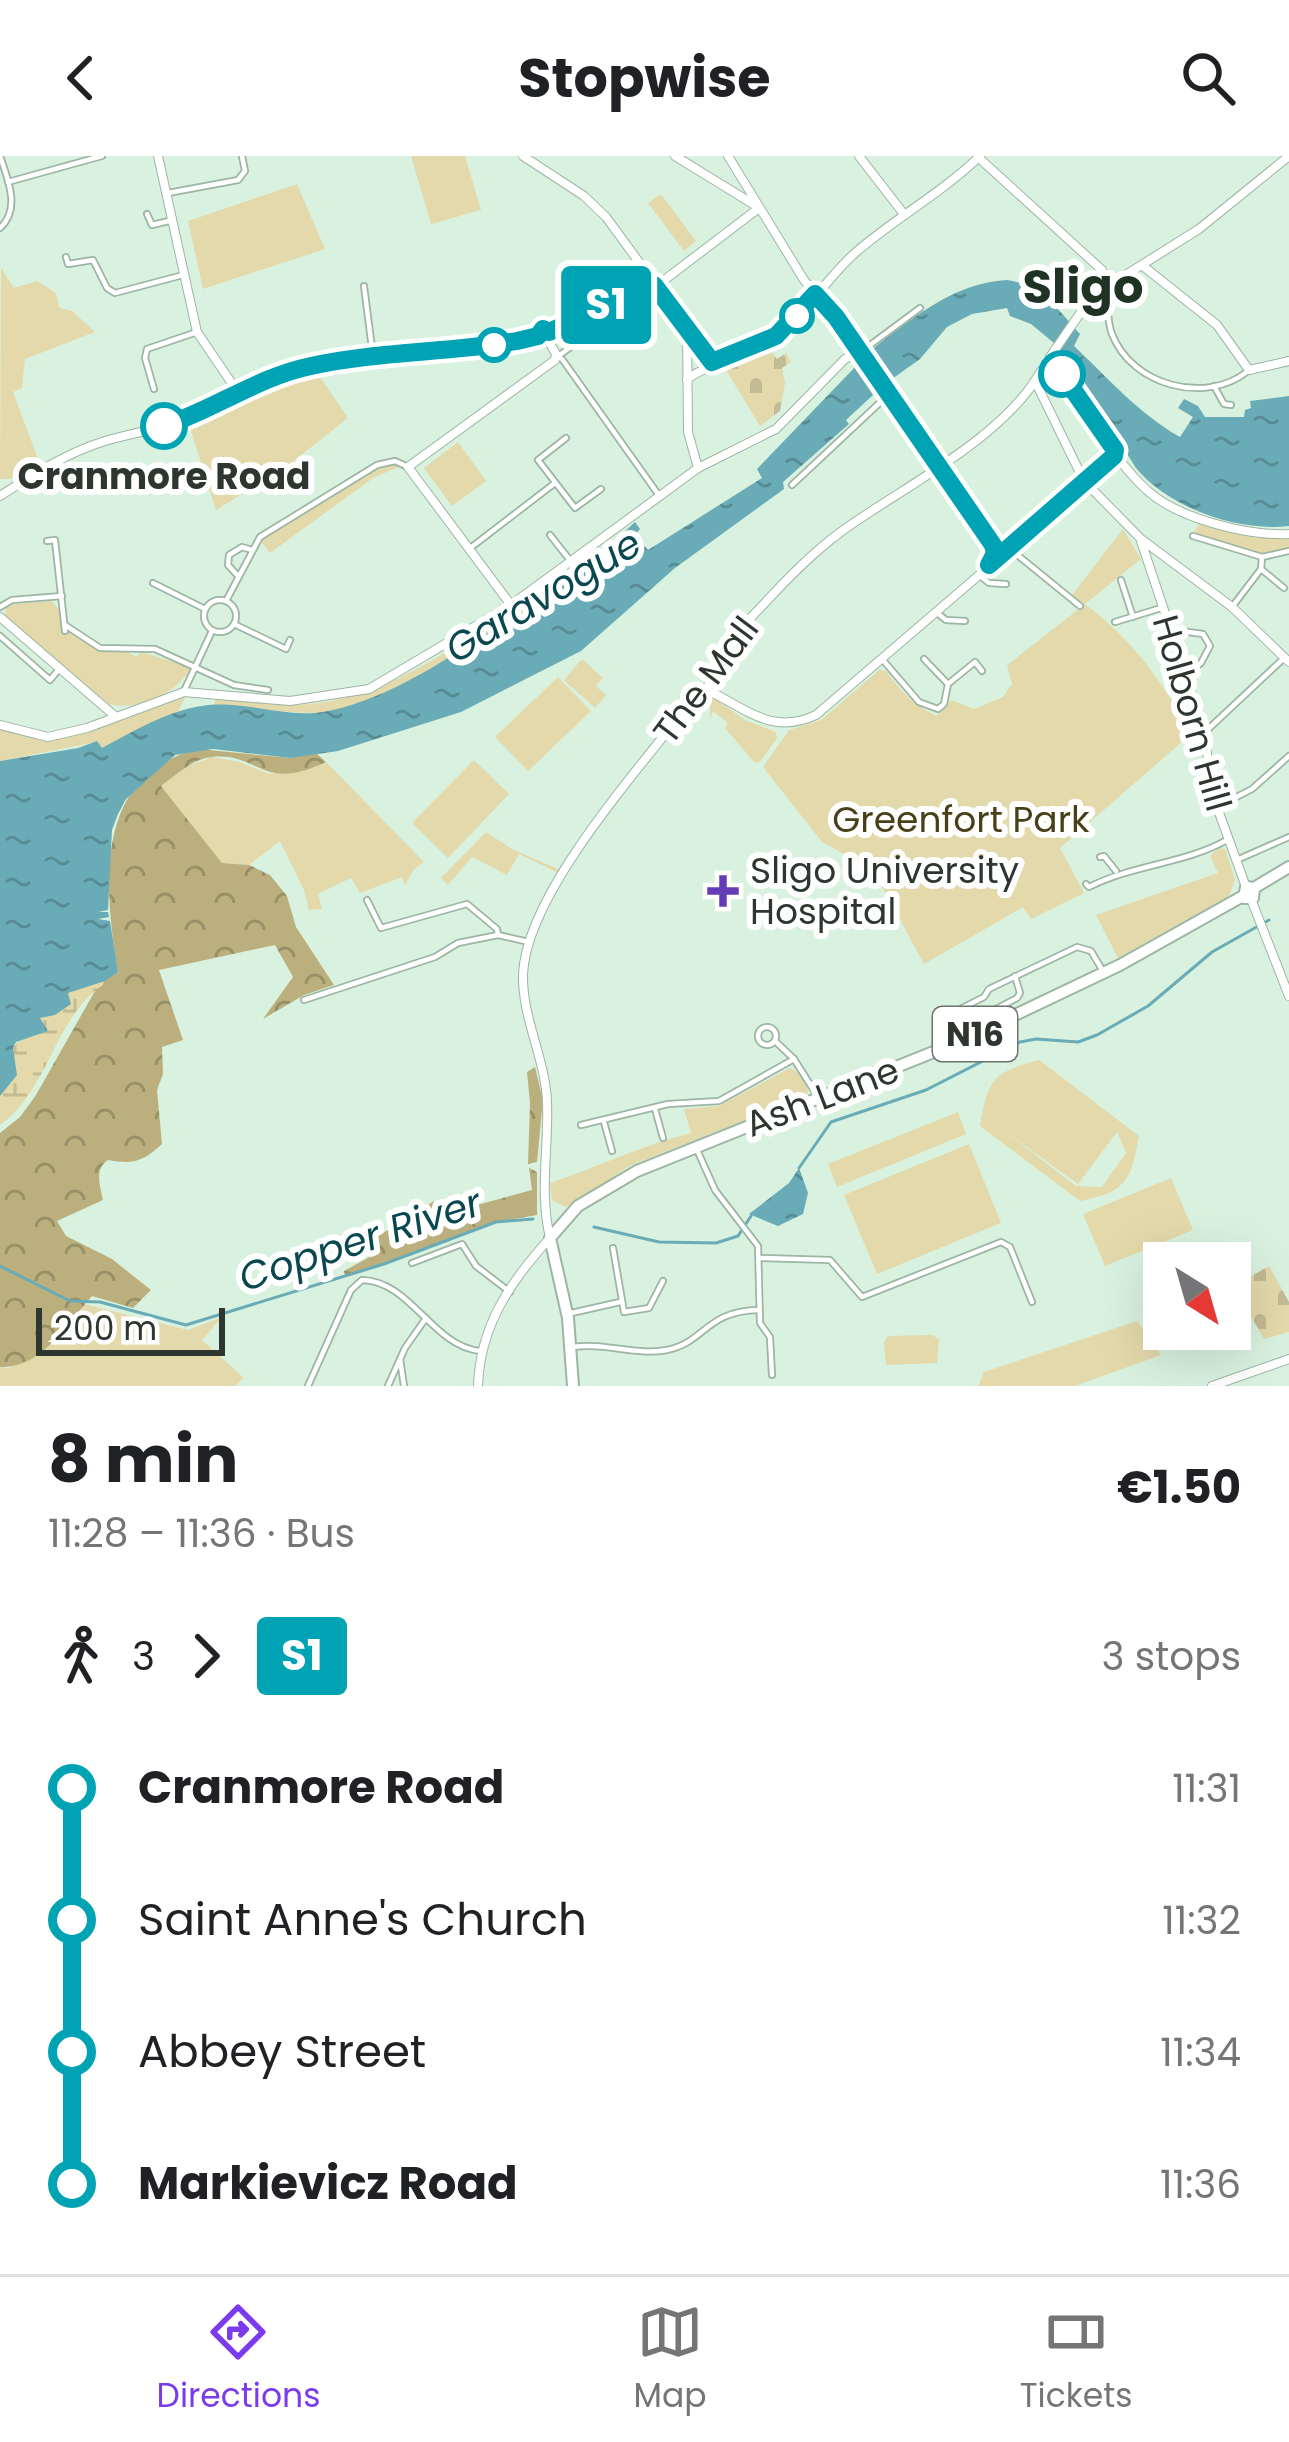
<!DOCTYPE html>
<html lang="en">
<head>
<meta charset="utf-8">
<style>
  body { margin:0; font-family:Poppins,sans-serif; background:#f2f2f2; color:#202124; height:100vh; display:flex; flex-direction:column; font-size:45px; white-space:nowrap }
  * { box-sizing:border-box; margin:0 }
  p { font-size:39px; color:#757577 }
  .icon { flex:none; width:66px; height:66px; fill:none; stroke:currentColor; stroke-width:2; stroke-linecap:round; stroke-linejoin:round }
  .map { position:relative; height:1230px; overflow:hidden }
  .sheet { display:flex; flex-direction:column; background:#fff; flex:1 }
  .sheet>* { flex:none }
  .badge { padding:0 24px; border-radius:9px; font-size:42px; line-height:78px }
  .needle { width:78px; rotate:143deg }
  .controls { position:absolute; left:1143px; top:1086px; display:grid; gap:24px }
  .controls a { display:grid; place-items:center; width:108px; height:108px; border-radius:0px; background:#fff; box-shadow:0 12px 48px #0002; font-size:60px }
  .scale { position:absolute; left:36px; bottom:30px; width:189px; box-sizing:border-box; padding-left:12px; border:6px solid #2d372f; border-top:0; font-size:33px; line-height:42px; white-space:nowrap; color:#2d372f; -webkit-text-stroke:9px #fff; paint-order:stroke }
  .map>.badge { position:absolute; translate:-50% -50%; box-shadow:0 0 0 6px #fff }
  .legs { display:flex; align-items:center; gap:18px; height:132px; padding:0 48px; font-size:39px }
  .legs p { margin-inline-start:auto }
  .overview { display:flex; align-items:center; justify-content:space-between; height:204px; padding:0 48px }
  h1 { font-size:66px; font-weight:700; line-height:90px }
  ul { padding:0 48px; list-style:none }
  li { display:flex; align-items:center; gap:42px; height:132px; font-size:45px }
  li i { display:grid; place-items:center; width:18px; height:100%; margin:0 15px; background:currentColor }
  li i::after { content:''; width:30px; height:30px; margin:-15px; border:9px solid; border-radius:50%; background:#fff }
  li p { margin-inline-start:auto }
  li:first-child i { background:linear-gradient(#0000 50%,currentColor 0) }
  li:last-child i { background:linear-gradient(currentColor 50%,#0000 0) }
  header { display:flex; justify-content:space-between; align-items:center; height:156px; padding:0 48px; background:#fff; font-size:54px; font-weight:700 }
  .tab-bar { display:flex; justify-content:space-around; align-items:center; height:168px; border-top:3px solid #e0e0e0; background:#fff; font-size:33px; color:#757577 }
  .tab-bar a { display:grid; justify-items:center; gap:6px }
  .tab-bar .current { color:#7c3aed }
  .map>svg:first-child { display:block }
</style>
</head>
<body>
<header><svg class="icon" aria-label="back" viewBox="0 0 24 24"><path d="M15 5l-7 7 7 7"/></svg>Stopwise<svg class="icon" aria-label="search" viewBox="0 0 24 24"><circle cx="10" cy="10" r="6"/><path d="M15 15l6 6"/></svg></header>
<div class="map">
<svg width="1289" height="1230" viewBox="0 0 1289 1230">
  <defs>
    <pattern id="forest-crowns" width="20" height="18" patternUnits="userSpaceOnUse" patternTransform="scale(3)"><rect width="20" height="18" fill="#bbb07d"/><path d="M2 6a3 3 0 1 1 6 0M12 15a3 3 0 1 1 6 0" fill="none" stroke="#989067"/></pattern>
    <pattern id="wetland-marsh" width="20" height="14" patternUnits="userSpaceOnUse" patternTransform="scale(3)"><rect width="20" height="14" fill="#e3d9aa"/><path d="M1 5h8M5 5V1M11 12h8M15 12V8" fill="none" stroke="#c3bb93"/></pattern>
    <pattern id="cemetery-stones" width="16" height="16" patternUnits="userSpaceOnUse" patternTransform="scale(3)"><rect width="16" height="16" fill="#e3d9aa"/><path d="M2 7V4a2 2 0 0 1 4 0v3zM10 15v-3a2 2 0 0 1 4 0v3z" fill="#c3bb93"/></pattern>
    <pattern id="water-ripples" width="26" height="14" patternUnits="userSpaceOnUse" patternTransform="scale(3)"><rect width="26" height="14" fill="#69abb6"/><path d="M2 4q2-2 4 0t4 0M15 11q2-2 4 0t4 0" fill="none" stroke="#578c94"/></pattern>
  </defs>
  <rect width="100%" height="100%" fill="#d9f2df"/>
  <g fill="#e3d9aa" fill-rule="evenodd">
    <path d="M 411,0 L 465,0 L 481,54 L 431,68 Z"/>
    <path d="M 297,28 L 325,93 L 203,133 L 188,65 Z"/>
    <path d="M 661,38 L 696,85 L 684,95 L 648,47 Z"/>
    <path d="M 1,112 L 14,132 L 37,125 L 55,136 L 60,152 L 72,155 L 95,176 L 25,203 L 22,232 L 13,236 L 38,303 C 35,322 16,323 0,323 Z"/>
    <path d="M 308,216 L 318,218 L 348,262 L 286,311 L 216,354 L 189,269 L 248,236 Z"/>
    <path d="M 458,286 L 486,325 L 452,350 L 424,312 Z"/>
    <path d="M 392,308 L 401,310 L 373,322 L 270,397 L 261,385 L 362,320 L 365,322 L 374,314 Z"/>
    <path d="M 1201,366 L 1255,382 L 1289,381 L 1289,393 L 1262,398 L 1200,381 L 1193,377 Z"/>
    <path d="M 1123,373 L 1141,403 L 1085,448 C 1131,483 1165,526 1190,579 L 1060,692 L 1084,737 L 1031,763 L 1023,751 L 924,808 L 873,714 L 822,686 L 763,611 L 789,574 L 821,564 L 879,514 L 886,515 C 901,535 914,550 937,560 L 951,544 L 974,553 L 1003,541 L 1012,528 L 1007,509 L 1084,449 L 1072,439 Z"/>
    <path d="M 524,444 L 526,458 L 515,460 C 461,493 380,558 316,557 C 284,556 248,553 214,549 L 216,540 C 240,542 265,549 290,549 C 379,549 453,492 524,444 Z"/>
    <path d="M 51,445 L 60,455 L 63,479 L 73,476 L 97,493 L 123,493 L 136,501 L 142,496 L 189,511 L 189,515 C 174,539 136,555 109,548 L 5,461 L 6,449 Z"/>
    <path d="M 582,503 L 603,522 L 596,530 L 606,539 L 595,552 L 564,524 Z"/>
    <path d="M 558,521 L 591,555 L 528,615 L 495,581 Z"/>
    <path d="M 187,539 L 178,555 L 101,593 L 96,586 L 0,605 L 0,573 C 89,599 110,552 187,539 Z"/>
    <path d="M 710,539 L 745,564 L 776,576 L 777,582 L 760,606 L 754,606 L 726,573 L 727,566 L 713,555 L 710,564 Z"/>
    <path d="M 212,601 L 240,606 L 269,618 L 314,612 L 326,606 L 424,706 L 413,714 L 405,730 L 402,721 L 360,737 L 351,722 L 318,738 L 322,753 L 309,754 L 304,734 L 280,685 L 249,709 L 222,707 L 161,630 L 186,611 Z"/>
    <path d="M 474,604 L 509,638 L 448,702 L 412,667 Z"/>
    <path d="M 486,676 L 512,693 L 560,714 L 559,717 L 519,698 L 507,719 L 472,701 L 448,729 L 441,722 Z"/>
    <path d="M 1219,692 L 1225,693 L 1235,723 L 1229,740 L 1118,802 L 1096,759 L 1218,717 L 1210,700 Z"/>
    <path d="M 1039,904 L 1139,980 C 1131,1025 1126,1036 1080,1045 L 980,970 C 988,923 993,916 1039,904 ZM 1002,973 L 1078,1028 L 1117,976 L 1126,997 L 1102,1031 L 1076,1030 Z"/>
    <path d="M 790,912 L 799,917 L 808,934 L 806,940 L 629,1010 C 608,1022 587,1044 565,1051 L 552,1044 L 550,1027 C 598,1011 642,989 691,977 L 684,953 L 719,950 Z"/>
    <path d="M 958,956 L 966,978 L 837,1031 L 828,1008 Z"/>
    <path d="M 969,988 L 1001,1067 L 877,1118 L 844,1039 Z"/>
    <path d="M 1171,1022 L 1193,1074 L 1105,1110 L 1083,1058 Z"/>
    <path d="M 84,1148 L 188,1174 L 222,1161 L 202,1184 L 244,1222 L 235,1230 L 0,1230 L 0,1211 L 10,1212 Z"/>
    <path d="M 1137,1165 L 1161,1199 L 1075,1230 L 978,1230 L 984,1216 Z"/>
    <path d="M 933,1179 L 939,1184 L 937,1207 L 886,1209 L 884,1186 L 888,1180 Z"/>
  </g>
  <g fill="url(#forest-crowns)">
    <path d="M 199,593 L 290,602 L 316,597 L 326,606 C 262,637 259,596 212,601 C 194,602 176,619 161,630 L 222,707 L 249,709 L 270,719 L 287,740 L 296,771 L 334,829 L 304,839 L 263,863 L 293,821 L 275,789 L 159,814 L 183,884 L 162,891 L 163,918 L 157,934 L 162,988 C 144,1005 133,1009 108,1004 C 94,1013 100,1030 103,1044 L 57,1065 L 66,1080 L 112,1103 L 151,1134 L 133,1152 L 92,1140 C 67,1167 42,1213 0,1211 L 0,977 L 20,961 L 36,939 L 100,826 L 118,816 C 104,732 92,618 199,593 Z"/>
    <path d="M 535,911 L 543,944 L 537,1006 L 528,1008 L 530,947 L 527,916 Z"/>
    <path d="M 529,1012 L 537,1016 L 537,1059 L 496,1066 L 345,1121 L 344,1115 L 373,1099 L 375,1082 L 434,1045 L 440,1059 L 532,1034 Z"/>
  </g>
  <path fill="url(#wetland-marsh)" d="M 105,820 L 103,829 C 55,860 49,934 0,969 L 0,906 L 40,862 L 60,850 L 63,835 Z"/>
  <g fill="url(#cemetery-stones)">
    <path d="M 769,192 L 777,203 L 786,197 L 791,206 L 782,212 L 785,227 L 780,255 L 760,270 L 723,209 Z"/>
    <path d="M 1269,1110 L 1289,1146 L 1289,1176 L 1264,1183 L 1234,1130 Z"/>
  </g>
  <g fill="url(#water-ripples)">
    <path d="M 1007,124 C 1042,129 1059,155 1080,178 L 1074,190 C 1109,223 1138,257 1180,281 L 1193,261 L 1178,252 L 1184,243 L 1198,250 L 1205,261 L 1244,261 L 1245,254 L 1251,252 L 1250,245 L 1289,240 L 1289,370 C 1238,376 1169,352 1136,312 L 1060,192 L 1031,168 L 1010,160 L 1007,152 L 972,158 L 947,171 L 920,203 L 885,228 L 846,264 L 849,268 L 783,326 L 784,333 L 675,412 L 581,495 L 461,556 L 338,595 L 290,602 L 213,593 L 175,599 L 126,643 L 118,658 L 112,674 L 108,754 L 98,756 L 108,756 L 109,761 L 98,763 L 110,765 L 118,816 L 105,825 L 68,837 L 71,848 L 55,859 L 40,862 L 48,875 L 16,886 L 13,892 L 17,919 L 0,940 L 0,605 L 78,592 L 97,585 L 102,592 C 134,575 167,555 202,550 C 243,543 288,564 328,555 C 396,541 456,496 516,459 L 525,458 L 525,452 L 580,417 L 635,366 L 640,373 L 635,379 L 648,394 L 762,322 L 757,313 L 858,208 L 868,203 L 866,198 C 908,166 951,127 1007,124 Z"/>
    <path d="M 799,1012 L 808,1037 L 803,1058 L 778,1070 L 749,1058 L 789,1027 Z"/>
  </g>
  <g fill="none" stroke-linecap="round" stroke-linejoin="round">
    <g stroke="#69abb6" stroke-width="3">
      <path d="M 799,1012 L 831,966 L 926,934 L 1020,886 L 1036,883 L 1078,886 L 1097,879 L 1148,850 L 1212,796 L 1269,764"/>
      <path d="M 594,1071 L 659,1086 L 716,1087 L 738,1080 L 751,1060"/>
      <path d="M 0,1110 L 70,1145 L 100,1146 L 186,1169 L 384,1108 L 496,1066 L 533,1063"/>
    </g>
    <g stroke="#9db5a3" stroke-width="8">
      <g id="street">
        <path d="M 8,26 L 102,0"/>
        <path d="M 168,37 L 238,24 L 245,15 L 242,0"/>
        <path d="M 147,58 L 152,69 L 169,65"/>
        <path d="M 0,72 C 21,53 8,24 0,0"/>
        <path d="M 66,101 L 68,108 L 93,104 L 107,132 L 115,137 L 183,119"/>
        <path d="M 364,130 L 373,200"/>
        <path d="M 1105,131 C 1108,145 1107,167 1112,178 C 1132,230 1206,249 1248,215"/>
        <path d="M 630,148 L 557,201 L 562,203 L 658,338"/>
        <path d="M 862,195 L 920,152"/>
        <path d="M 1214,230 L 1224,248 L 1231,249"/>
        <path d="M 154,233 L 145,202 L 147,193 L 197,176"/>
        <path d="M 566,282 L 538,304 L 575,352 L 601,333"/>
        <path d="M 792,329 L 888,239"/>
        <path d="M 550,379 L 569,403"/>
        <path d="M 1193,380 L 1262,401 L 1289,395"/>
        <path d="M 47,385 L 55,384 L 65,475"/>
        <path d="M 469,393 L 555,327"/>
        <path d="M 1010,393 L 1080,450"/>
        <path d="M 1261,413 L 1284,432"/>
        <path d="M 979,419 L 989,427 L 1006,428"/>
        <path d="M 238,420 L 228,409 L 229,399 L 242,391 L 252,394"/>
        <path d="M 1121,424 L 1133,461"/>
        <path d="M 153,427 L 205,453"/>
        <circle cx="220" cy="460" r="16"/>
        <path d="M 226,445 L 260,381 L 377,309 L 395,305 L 408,311"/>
        <path d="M 0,451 L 12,444 L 62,440"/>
        <path d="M 1232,451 L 1261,413 L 1262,401"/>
        <path d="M 937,457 L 946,464 L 965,465"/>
        <path d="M 1115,466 L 1161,452"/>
        <path d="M 234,468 L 286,493 L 290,484"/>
        <path d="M 65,469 L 100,492 L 155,493 L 234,529 L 268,534"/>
        <path d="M 1173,474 L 1203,478 L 1210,490 L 1201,507 L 1186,518"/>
        <path d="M 0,480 L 50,524 L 60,512"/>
        <path d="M 882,503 L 919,546 L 938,553 L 944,548 L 948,528 L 924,503"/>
        <path d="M 948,528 L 975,506 L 982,515"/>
        <path d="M 184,535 L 212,475"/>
        <path d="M 1204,577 L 1283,503"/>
        <path d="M 1217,651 L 1252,633 L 1289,600"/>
        <path d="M 1100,701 L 1104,700 L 1116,715"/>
        <path d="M 1239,703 L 1289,681"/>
        <path d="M 1086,728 L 1089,731 C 1135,708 1184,708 1227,684"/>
        <path d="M 367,744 L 381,772 L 467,748 L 497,773 L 498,779 L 529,786"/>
        <path d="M 304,844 L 435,801 L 458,787 L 498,779"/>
        <path d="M 962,852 L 984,841 L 989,833 L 1077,791 L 1091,795 L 1104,817"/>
        <circle cx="767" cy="880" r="9"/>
        <path d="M 976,875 L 975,864 L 1017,842 L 1020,837 L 1015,820"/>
        <path d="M 775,885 L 794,903 L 818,941"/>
        <path d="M 655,953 L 663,982"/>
        <path d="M 604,966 L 612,995"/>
        <path d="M 581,969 L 668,948 L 719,945 L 794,903"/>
        <path d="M 698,996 L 715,1034 L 758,1090 L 760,1167 L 770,1181 L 772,1219"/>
        <path d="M 613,1092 L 624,1156 L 649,1152 L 663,1125"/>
        <path d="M 759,1102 L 830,1104 L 862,1141 L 1001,1086 L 1010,1091 L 1032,1146"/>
        <path d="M 412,1107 L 462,1088 L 476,1110 L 510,1136"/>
        <path d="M 567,1158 L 620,1146"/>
        <path d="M 573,1191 C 604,1186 637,1200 667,1194 C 706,1186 705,1155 759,1154"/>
        <path d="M 400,1203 L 404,1230"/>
        <path d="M 308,1230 L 351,1134 L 362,1124 C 411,1125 432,1190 480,1195"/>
        <path d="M 388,1230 L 405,1192 L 426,1162"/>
      </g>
    </g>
    <g stroke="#9db5a3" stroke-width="10">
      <g id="secondary">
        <path d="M 158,0 L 197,176 L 237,235"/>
        <path d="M 523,0 L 584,40 L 606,61 L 712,206"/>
        <path d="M 675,0 L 758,51"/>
        <path d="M 728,0 L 804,124 L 835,161 L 993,389 L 995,397 L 991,407"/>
        <path d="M 859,0 L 903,57"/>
        <path d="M 1289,0 L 1199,73 L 1092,140 L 1050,201 C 1075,239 1115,307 1149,336 C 1180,363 1248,380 1289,378"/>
        <path d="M 979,2 L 1102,114 L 1105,131"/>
        <path d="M 1143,110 L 1217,169 L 1249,214 L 1289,205"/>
        <path d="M 687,172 L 688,276 L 698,312"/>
        <path d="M 546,174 L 549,182 L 541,184 L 539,177 Z"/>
        <path d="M 549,176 L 663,125 L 759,52"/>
        <path d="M 687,223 C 716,203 752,199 779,178 C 808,155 827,122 855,97 C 895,62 942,37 980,0"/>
        <path d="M 1036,227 L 1084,325 L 1141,383 L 1232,451 L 1289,506"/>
        <path d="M 0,340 C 34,318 66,297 105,285 C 134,276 165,273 193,260 C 233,242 267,220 311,210 C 386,193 463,198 538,180"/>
        <path d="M 1141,385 L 1201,565 L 1217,651 L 1246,731"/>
        <path d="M 511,449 L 408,311 L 555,204 L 556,198 L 548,184"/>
        <path d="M 0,461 L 116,561"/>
        <path d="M 707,534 C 746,552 771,580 816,559 L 1111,306 L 1115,294"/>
        <path d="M 0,569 L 48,581 L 87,572 L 184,536 L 290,545 L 369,533 L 511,449 L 698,312 L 776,273 L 845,203 L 859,196"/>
        <path d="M 1251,743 L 1289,840"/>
        <path d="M 478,1230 C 480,1170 510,1126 550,1082 C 539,1035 549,992 547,945 C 545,902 522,862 523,818 C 527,734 645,607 696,539 L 707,534 C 713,501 738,475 761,451 C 786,424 812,397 842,375 C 903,331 1004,282 1041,215 L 1058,212"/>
        <path d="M 1212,1230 L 1289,1203"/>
      </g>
    </g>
    <g stroke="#9db5a3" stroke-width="14">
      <g id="highway">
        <path d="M 1254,732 L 1253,742 L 1244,742 L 1246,731 L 1254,732 L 1289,711"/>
        <path d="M 573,1230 L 568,1162 L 550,1082 L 578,1050 L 637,1015 L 956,887 L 1120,809 L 1243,740"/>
      </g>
    </g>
    <use href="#street" stroke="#fff" stroke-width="4.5"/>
    <use href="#secondary" stroke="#fff" stroke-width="8"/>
    <use href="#highway" stroke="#fff" stroke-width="10"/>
  </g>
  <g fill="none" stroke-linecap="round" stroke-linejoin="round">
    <g stroke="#fff" stroke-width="27">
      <path id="line-1" d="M 164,270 C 215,253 258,221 311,210 C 379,195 449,197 517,185 L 538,180 L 543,173 L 549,176 L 654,129 L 712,206 L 776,180 L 815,138 L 836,161 L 993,389 L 995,397 L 989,409 L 1114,300 L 1115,294 L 1062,218"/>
    </g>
    <use href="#line-1" stroke="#00a3b4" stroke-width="18"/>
  </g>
  <g fill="#fff" stroke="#00a3b4" stroke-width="6">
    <circle cx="797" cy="160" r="15"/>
    <circle cx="494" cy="189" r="15"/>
    <circle cx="1062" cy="218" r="21"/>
    <circle cx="164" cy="270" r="21"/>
  </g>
  <path fill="#643db6" stroke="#fff" stroke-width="4.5" d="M717 717h12v12h12v12h-12v12h-12v-12h-12v-12h12z"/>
  <g text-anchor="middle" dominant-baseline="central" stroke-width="12" stroke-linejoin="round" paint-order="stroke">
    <rect fill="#fff" stroke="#6c736d" stroke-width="3" x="933" y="851" width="84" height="54" rx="9"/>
    <g font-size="33" font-weight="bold" fill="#2d372f">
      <text x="975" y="878">N16</text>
    </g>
    <g font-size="36" font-weight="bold" fill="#2d372f" stroke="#fff">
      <text x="164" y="320">Cranmore Road</text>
    </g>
    <g font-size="36" fill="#2d372f" stroke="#fff">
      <text transform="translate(706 524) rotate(-53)">The Mall</text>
      <text transform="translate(1192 557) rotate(74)">Holborn Hill</text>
      <text transform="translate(822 941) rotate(-21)">Ash Lane</text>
    </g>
    <g font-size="36" fill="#494017" stroke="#fff">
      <text x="961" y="663">Greenfort Park</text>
    </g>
    <g font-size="36" fill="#2d372f" stroke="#fff" text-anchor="start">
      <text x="750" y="714">Sligo University<tspan x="750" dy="41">Hospital</tspan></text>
    </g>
    <g font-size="39" font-style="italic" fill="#0a4851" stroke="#fff">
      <text transform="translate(543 440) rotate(-31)">Garavogue</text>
      <text transform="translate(360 1084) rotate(-18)">Copper River</text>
    </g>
    <g font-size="48" font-weight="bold" fill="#1f3325" stroke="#fff">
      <text x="1083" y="130">Sligo</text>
    </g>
  </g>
</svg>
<div class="controls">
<a><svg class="needle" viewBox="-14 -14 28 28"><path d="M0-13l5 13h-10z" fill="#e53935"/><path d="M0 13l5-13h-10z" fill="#757577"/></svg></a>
</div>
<div class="scale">200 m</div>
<b class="badge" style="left:606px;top:149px;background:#00a3b4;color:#fff">S1</b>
</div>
<section class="sheet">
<div class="overview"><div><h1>8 min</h1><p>11:28 – 11:36 · Bus</p></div><b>€1.50</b></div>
<div class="legs"><svg class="icon" aria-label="walk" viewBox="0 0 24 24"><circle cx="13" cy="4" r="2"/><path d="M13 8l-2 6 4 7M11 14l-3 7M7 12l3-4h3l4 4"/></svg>3<svg class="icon" aria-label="forward" viewBox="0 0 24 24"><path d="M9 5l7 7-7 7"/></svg><b class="badge" style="background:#00a3b4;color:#fff">S1</b><p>3 stops</p></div>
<ul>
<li><i style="color:#00a3b4"></i><b>Cranmore Road</b><p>11:31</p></li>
<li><i style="color:#00a3b4"></i><span>Saint Anne's Church</span><p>11:32</p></li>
<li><i style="color:#00a3b4"></i><span>Abbey Street</span><p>11:34</p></li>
<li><i style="color:#00a3b4"></i><b>Markievicz Road</b><p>11:36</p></li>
</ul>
</section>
<nav class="tab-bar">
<a class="current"><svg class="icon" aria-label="directions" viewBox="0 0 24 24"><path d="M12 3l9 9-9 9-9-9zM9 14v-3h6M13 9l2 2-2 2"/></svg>Directions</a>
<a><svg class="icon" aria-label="map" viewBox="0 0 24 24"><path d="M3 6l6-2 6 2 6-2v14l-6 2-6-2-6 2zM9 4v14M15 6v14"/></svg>Map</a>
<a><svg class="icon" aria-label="tickets" viewBox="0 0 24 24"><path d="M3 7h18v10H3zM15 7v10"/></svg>Tickets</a>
</nav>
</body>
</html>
